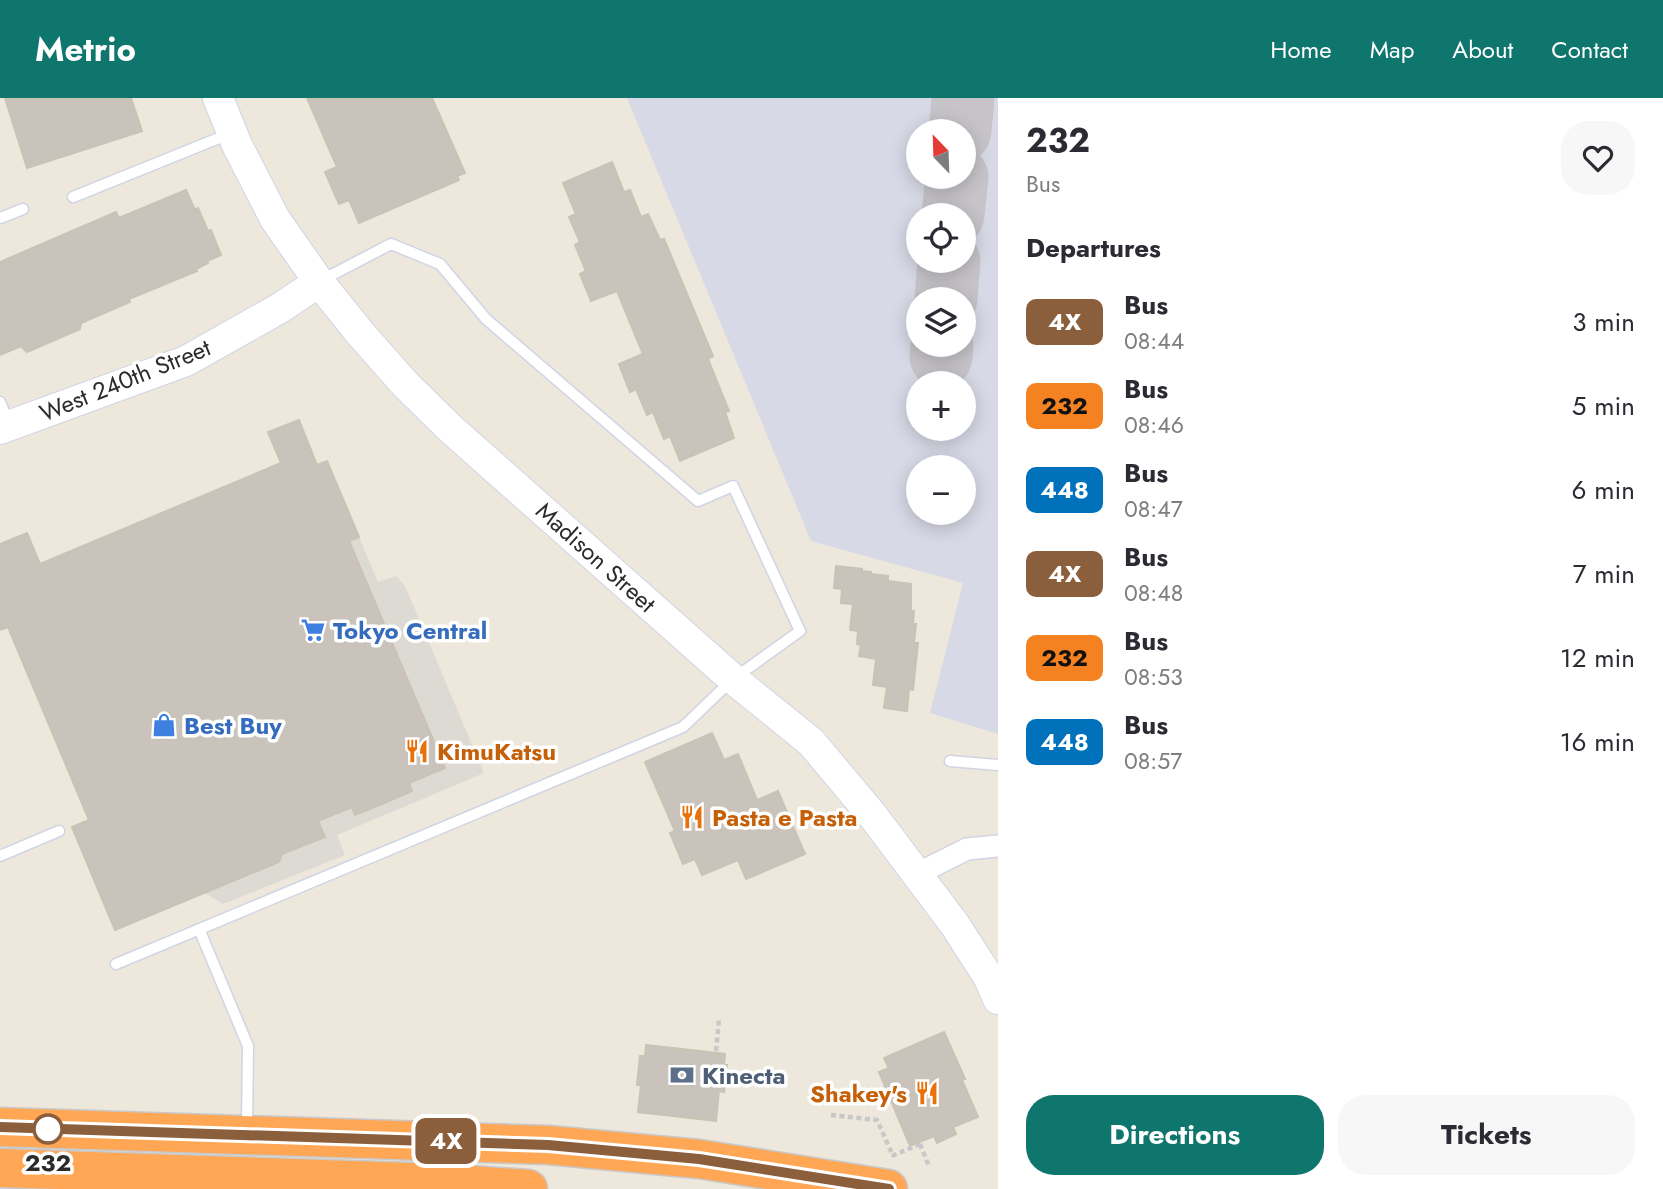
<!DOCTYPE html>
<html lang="en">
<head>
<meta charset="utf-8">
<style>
  body { margin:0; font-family:Jost,sans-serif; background:#f7f7f7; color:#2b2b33; height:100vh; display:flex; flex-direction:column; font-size:26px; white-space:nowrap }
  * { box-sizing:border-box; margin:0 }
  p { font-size:23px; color:#7c7c81 }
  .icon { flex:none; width:38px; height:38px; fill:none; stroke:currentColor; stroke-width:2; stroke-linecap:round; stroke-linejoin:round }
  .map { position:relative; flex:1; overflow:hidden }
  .panel { display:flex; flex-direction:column; background:#fff; width:665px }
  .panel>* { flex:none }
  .badge { padding:0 14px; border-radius:10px; font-size:24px; line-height:46px }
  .needle { width:46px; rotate:337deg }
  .fabs { position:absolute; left:906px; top:21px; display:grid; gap:14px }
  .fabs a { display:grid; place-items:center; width:70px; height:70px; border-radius:50%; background:#fff; box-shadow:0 4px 18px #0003; font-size:35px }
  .map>.badge { position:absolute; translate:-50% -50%; box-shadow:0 0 0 4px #fff }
  h2 { padding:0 28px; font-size:26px; line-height:63px }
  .round { display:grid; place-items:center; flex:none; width:74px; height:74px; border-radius:28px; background:#f7f7f7 }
  .headline { display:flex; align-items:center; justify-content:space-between; height:119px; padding:0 28px }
  h1 { font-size:33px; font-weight:700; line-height:52px }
  .button { display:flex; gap:14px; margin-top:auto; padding:14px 28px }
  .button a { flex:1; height:80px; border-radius:28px; background:#0f766e; color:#fff; font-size:28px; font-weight:700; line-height:80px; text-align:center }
  .button a+a { background:#f7f7f7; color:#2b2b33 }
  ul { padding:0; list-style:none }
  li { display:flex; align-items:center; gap:21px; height:84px; padding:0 28px }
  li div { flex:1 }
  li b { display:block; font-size:26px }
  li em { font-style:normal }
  li .badge { min-width:77px; font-weight:700; text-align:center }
  header { display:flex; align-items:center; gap:42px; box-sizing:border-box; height:98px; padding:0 35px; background:#0f766e; color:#fff }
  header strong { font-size:33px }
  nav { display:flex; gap:38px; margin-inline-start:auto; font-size:24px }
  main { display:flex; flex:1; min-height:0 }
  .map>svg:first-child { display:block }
</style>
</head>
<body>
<header>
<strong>Metrio</strong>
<nav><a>Home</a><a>Map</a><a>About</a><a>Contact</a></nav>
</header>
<main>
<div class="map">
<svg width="998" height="1091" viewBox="0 0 998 1091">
  <rect width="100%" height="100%" fill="#ede7dc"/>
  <path fill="#d7d9e6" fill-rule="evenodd" d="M 627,0 L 998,0 L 998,636 L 930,615 L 963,485 L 811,443 ZM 919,33 L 964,33 L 964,79 L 919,79 ZM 919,117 L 964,117 L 964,163 L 919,163 ZM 919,201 L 964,201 L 964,247 L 919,247 ZM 919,285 L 964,285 L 964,331 L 919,331 ZM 919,369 L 964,369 L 964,415 L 919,415 Z"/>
  <path fill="#ddd9d3" d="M 359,439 L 378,484 L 396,478 L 405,488 L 484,675 L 337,737 L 345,757 L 223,806 L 205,795 L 279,764 L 282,756 L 324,739 L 318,723 L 352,709 L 355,717 L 382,706 L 412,693 L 409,685 L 445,670 L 349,443 Z"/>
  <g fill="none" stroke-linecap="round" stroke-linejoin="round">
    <g stroke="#c6c4c9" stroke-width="63">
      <path d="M 960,33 L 963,0"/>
      <path d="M 953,117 L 957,79"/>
      <path d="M 946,201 L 949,163"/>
      <path d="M 941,259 L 942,247"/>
    </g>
  </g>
  <g fill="#c9c3bb" stroke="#c9c3b5" stroke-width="2">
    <path d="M 5,0 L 131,0 L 142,33 L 27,70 Z"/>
    <path d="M 307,0 L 432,0 L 465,75 L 457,78 L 459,82 L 359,125 L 349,102 L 339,106 L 325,74 L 337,69 Z"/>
    <path d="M 612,64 L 624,94 L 630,92 L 641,119 L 648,116 L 660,142 L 664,141 L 713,258 L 708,261 L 729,313 L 725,314 L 734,340 L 680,363 L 670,338 L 664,341 L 653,314 L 647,317 L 636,291 L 630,294 L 619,266 L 643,256 L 617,193 L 591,203 L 580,176 L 586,173 L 575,147 L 580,144 L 569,119 L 576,116 L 563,85 Z"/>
    <path d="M 186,92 L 195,112 L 198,110 L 208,133 L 211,132 L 221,157 L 207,163 L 208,165 L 196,171 L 197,173 L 129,201 L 130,204 L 81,225 L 80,231 L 27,254 L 21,248 L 0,257 L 0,164 L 116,114 L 119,120 Z"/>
    <path d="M 299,322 L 317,367 L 327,363 L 359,439 L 349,443 L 445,670 L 409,685 L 412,693 L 382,706 L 355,717 L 352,709 L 318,723 L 325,739 L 282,756 L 279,764 L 115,832 L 72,729 L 89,722 L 8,529 L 0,532 L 0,446 L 27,435 L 40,466 L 281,365 L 268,334 Z"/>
    <path d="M 836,468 L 862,471 L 862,473 L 871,474 L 871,476 L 888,478 L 888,483 L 911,486 L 911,513 L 914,513 L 913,526 L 916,526 L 914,545 L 918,545 L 913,592 L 909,591 L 907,613 L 884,610 L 887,589 L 873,587 L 876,561 L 859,558 L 861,547 L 857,546 L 858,533 L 850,532 L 853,506 L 841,505 L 842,491 L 834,490 Z"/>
    <path d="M 712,635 L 724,662 L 738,656 L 757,702 L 778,693 L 805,756 L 746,781 L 738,762 L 702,777 L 695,761 L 683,766 L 670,735 L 675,733 L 645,664 Z"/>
    <path d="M 944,934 L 965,981 L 962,982 L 978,1019 L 953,1029 L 956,1036 L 937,1045 L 934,1038 L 910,1048 L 879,974 L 889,970 L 884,960 Z"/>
    <path d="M 646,947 L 725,956 L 724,967 L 727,967 L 724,994 L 719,993 L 716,1023 L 638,1014 L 641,987 L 637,987 L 640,958 L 645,958 Z"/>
  </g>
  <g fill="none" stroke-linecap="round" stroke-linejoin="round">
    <g stroke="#d1d4e4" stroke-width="13">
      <g id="lane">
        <path d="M 73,99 L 229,36"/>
        <path d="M 0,120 L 23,111"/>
        <path d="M 0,304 L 9,325"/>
        <path d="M 950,663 L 998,667"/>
        <path d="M 0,758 L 59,733"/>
        <path d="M 199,831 L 248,948 L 247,1030"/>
        <path d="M 116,866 L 683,629 L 733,581 L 800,533 L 733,388 L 698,403 L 486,221 L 440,166 L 391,146 L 322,182"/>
      </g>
    </g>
    <g stroke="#d1d4e4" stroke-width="24">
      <path id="street" d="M 917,776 L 967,751 L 998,748"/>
    </g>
    <g stroke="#d1d4e4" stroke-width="32">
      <g id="secondary">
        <path d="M 218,0 L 237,47 L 275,121 L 319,184 L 360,235 L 405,286 L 452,332 L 733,581 L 811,644 L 873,718 L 955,827 L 989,880 L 998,901"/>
        <path d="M 0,331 L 186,263 L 280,210 L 319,184"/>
      </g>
    </g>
    <g stroke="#c8c8c8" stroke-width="41">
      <g id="highway">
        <path d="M 0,1029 L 548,1047 L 699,1061 L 888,1091"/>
        <path d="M 0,1070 L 440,1085 L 528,1091"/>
      </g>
    </g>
    <g stroke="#c8c8c8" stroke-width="4.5" stroke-dasharray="5 3.5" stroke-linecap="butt">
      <path d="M 716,953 L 719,921"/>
      <path d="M 831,1017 L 877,1022 L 893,1058"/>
      <path d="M 920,1046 L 929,1068"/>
      <path d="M 892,1058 L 920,1046"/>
    </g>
    <use href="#lane" stroke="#fff" stroke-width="10"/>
    <use href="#street" stroke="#fff" stroke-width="21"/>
    <use href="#secondary" stroke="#fff" stroke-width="30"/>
    <use href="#highway" stroke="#ffa755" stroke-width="38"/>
  </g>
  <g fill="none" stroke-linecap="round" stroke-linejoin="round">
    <g stroke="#fff" stroke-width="16">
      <path id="line" d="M 0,1029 L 548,1047 L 699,1061 L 889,1091"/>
    </g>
    <use href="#line" stroke="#8b5e3c" stroke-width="10"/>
  </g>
  <defs>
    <g id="supermarket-bare" transform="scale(1.89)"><path d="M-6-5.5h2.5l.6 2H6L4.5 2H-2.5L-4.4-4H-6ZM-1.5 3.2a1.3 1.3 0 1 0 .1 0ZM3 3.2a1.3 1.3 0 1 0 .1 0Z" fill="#3f7fe0" stroke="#fff" stroke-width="2.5" paint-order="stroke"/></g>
    <g id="shop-bare" transform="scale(1.89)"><path d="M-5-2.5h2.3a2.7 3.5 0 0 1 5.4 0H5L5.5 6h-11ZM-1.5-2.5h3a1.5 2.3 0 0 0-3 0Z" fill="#3f7fe0" stroke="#fff" stroke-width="2.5" paint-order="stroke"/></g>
    <g id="restaurant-bare" transform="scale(1.89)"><path d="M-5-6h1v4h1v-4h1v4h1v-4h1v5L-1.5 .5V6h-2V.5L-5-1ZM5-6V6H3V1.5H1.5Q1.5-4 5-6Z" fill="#e8710a" stroke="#fff" stroke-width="2.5" paint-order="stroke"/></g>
    <g id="bank-bare" transform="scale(1.89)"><path d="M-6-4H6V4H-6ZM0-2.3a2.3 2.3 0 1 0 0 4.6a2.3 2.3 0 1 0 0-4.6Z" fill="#5c6f8a" stroke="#fff" stroke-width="2.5" paint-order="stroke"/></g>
  </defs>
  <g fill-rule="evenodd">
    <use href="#supermarket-bare" x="313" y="532"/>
    <use href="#shop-bare" x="164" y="627"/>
    <use href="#restaurant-bare" x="417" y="653"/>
    <use href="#restaurant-bare" x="692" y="719"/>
    <use href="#bank-bare" x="682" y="977"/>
    <use href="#restaurant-bare" x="927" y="995"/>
  </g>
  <circle fill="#fff" stroke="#8b5e3c" stroke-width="3.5" cx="48" cy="1031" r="14"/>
  <g text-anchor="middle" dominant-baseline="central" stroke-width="7" stroke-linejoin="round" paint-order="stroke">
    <g font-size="24" fill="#2b2b2b" stroke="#fff">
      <text transform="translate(125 282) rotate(-22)">West 240th Street</text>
      <text transform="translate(596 459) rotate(42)">Madison Street</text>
    </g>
    <g font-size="24" font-weight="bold" fill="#366cbe" stroke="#fff" text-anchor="start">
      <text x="333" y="532">Tokyo Central</text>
      <text x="184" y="627">Best Buy</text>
    </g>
    <g font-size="24" font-weight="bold" fill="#c56008" stroke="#fff" text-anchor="start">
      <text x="437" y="653">KimuKatsu</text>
      <text x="712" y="719">Pasta e Pasta</text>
      <text x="907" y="995" text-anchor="end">Shakey's</text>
    </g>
    <g font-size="24" font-weight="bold" fill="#4e5e75" stroke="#fff" text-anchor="start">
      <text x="702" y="977">Kinecta</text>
    </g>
    <g font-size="24" font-weight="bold" fill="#2b2b2b" stroke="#fff">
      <text x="48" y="1064">232</text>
    </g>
  </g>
</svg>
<div class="fabs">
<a><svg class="needle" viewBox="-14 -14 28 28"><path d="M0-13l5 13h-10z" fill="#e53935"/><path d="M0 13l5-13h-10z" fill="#7c7c81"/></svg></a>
<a><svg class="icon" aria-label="locate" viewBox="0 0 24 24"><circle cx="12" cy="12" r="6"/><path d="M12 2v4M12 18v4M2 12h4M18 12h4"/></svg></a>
<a><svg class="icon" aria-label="layers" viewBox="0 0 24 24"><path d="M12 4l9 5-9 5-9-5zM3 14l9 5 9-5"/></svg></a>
<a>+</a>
<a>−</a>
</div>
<b class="badge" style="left:446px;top:1043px;background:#8b5e3c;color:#fff">4X</b>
</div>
<section class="panel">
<div class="headline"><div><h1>232</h1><p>Bus</p></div><a class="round"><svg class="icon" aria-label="heart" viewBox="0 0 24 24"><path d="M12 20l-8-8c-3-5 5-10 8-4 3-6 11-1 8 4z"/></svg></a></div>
<h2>Departures</h2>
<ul>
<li><span class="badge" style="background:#8b5e3c;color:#fff">4X</span><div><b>Bus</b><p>08:44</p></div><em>3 min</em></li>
<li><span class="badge" style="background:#f58220;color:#111">232</span><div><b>Bus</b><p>08:46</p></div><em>5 min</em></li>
<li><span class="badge" style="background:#0072bc;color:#fff">448</span><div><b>Bus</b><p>08:47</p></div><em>6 min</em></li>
<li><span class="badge" style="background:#8b5e3c;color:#fff">4X</span><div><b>Bus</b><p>08:48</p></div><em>7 min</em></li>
<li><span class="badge" style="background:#f58220;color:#111">232</span><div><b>Bus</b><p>08:53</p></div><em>12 min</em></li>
<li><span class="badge" style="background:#0072bc;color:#fff">448</span><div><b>Bus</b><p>08:57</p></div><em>16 min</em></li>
</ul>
<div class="button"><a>Directions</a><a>Tickets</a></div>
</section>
</main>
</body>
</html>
